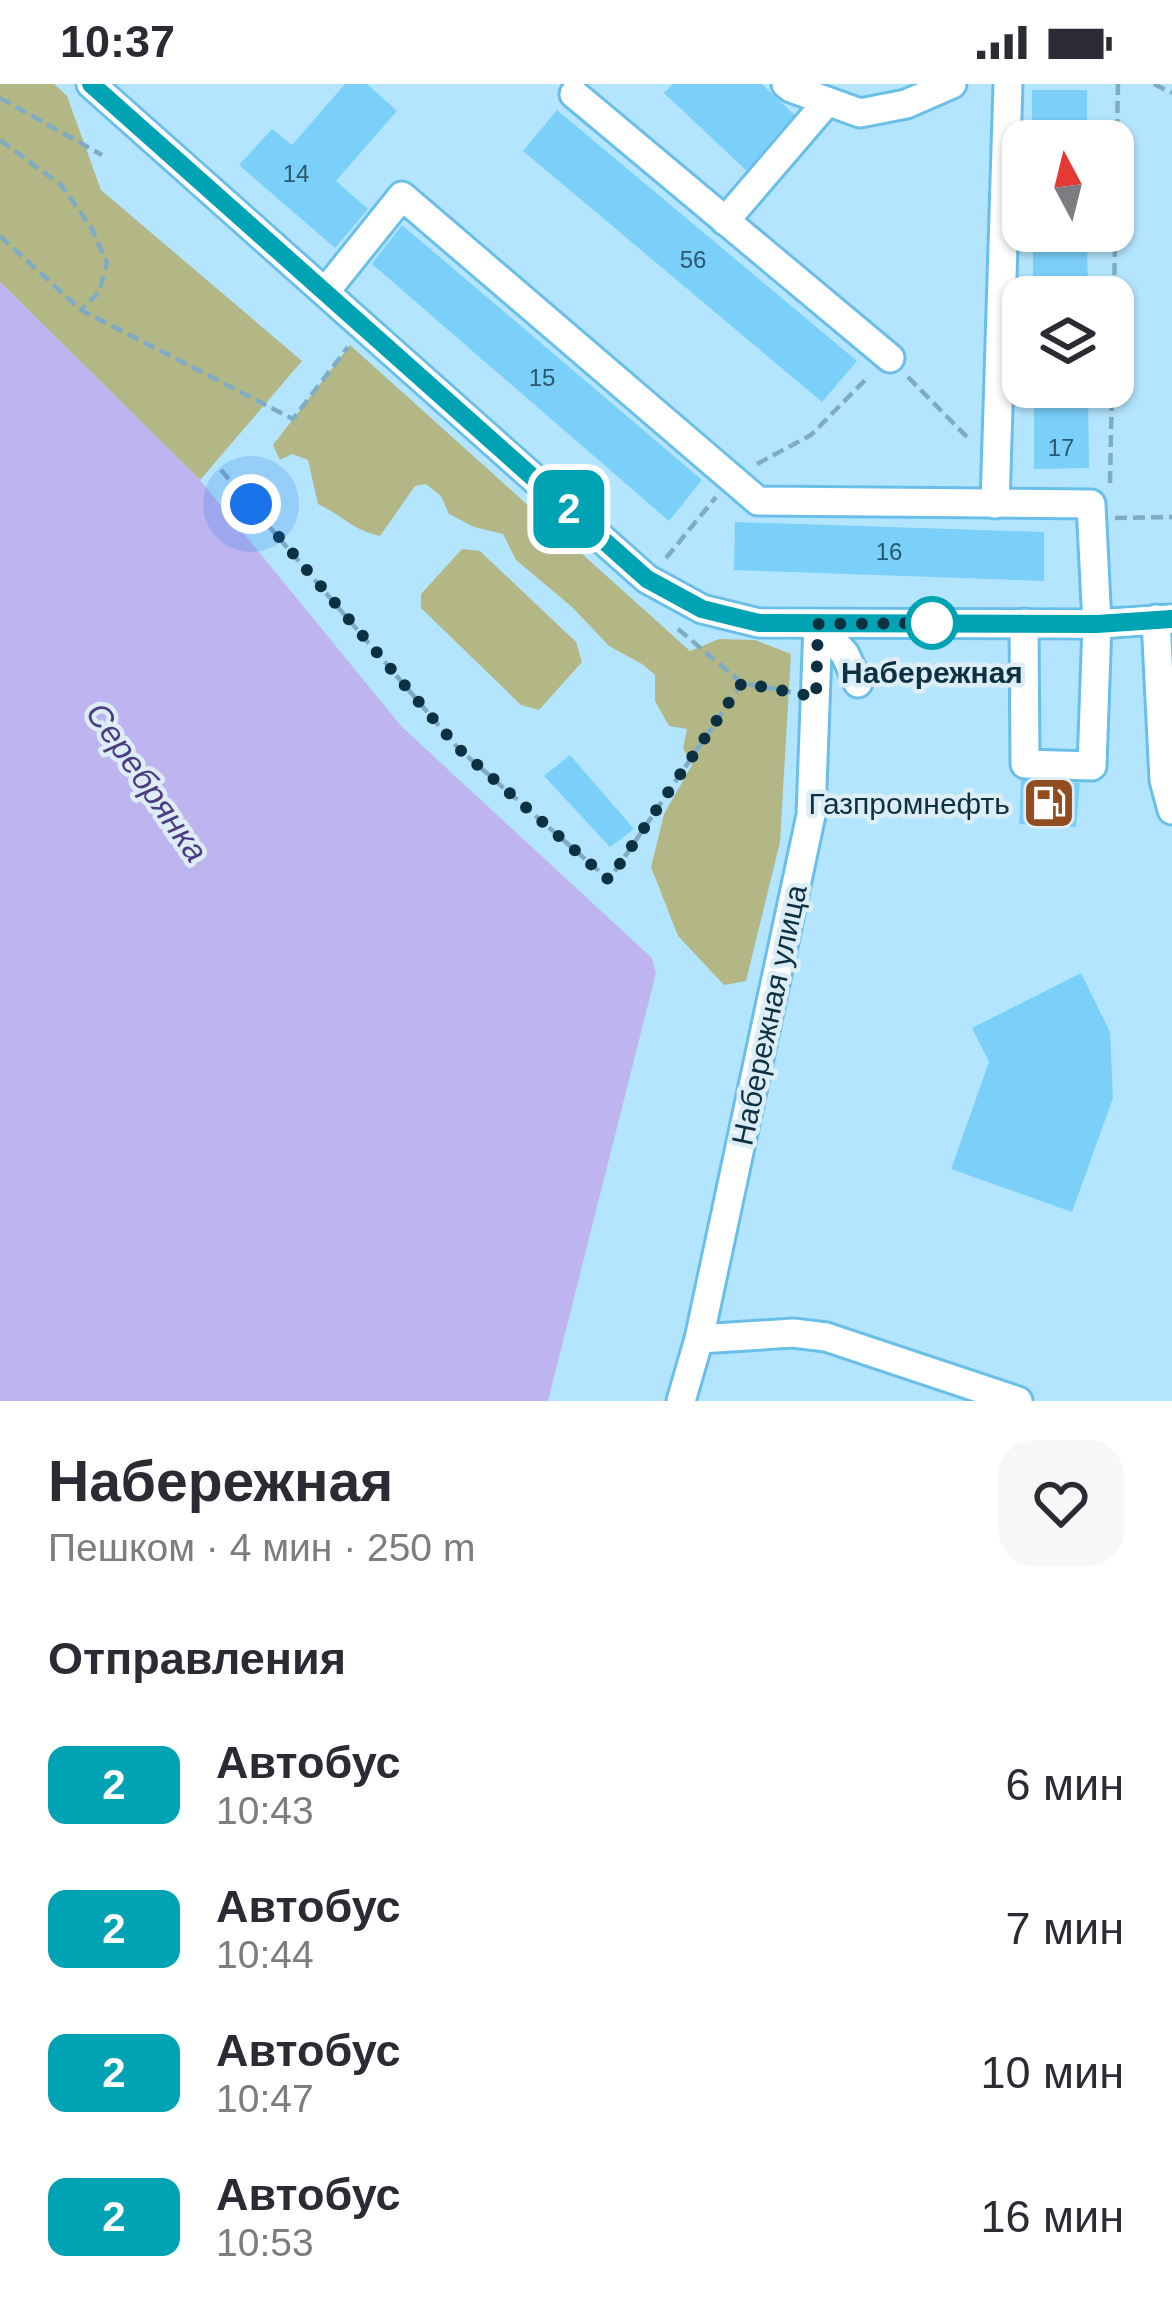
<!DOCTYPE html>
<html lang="ru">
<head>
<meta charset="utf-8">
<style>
  body { margin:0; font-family:Helvetica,sans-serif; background:#f7f7f7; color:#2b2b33; height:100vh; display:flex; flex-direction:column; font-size:45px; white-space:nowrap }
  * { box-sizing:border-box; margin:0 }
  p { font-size:39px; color:#7c7c81 }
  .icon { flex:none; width:66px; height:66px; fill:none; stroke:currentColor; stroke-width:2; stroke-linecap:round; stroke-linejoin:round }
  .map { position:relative; height:1317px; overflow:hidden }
  .side { display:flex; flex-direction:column; background:#fff; flex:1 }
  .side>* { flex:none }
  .badge { padding:0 24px; border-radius:18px; font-size:42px; line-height:78px }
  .needle { width:78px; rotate:353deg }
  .buttons { position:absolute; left:1002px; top:36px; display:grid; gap:24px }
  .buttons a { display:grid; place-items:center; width:132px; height:132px; border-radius:24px; background:#fff; box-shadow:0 3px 9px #0004; font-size:60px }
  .you { position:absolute; width:60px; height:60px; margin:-30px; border:9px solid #fff; border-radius:50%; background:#1a73e8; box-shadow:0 0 0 18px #1a73e833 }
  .map>.badge { position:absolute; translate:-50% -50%; box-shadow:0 0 0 6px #fff }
  h2 { padding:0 48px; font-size:45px; line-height:108px }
  .round { display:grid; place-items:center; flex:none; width:126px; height:126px; border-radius:36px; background:#f7f7f7 }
  .summary { display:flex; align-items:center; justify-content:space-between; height:204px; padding:0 48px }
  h1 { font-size:57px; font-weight:700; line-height:90px }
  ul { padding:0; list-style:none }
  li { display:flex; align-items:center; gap:36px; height:144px; padding:0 48px }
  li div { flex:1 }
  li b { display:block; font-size:45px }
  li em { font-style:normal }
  li .badge { min-width:132px; font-weight:700; text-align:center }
  .status { display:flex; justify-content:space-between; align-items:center; height:84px; padding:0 60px; background:#fff; direction:ltr }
  .status svg { height:33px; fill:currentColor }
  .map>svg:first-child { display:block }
</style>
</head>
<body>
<div class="status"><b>10:37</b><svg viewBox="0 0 49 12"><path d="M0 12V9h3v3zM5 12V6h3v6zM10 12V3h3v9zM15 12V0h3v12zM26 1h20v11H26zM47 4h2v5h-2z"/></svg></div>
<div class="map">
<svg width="1172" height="1317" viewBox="0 0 1172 1317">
  <rect width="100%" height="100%" fill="#b4e5fe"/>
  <g fill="#b3b786">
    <path d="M 0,0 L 54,0 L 67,12 L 101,106 L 302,277 L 200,396 L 0,198 Z"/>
    <path d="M 350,261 L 690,567 L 719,555 L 755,556 L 791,570 L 780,758 L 746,897 L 724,901 L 678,852 L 651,783 L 664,730 L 692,681 L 683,664 L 687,645 L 669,642 L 655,617 L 655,591 L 642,580 L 609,562 L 572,523 L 516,476 L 503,450 L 474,443 L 449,430 L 441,412 L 426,400 L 415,402 L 380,452 C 351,445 343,432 318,420 L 308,376 L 292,370 L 280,376 L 273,361 Z"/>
    <path d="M 462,465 L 480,467 L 576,558 L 582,578 L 539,626 L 521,621 L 421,524 L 421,510 Z"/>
  </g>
  <path fill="#beb5f0" d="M 0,198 L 200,396 L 402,643 L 652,874 L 656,889 L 548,1317 L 0,1317 Z"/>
  <g fill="#7bd0fa">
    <path d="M 345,0 L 367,0 L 397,27 L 336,97 L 368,125 L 335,164 L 239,81 L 272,45 L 292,61 Z"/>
    <path d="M 673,0 L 762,0 L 801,37 L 750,90 L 664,9 Z"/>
    <rect x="1032" y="6" width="55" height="51"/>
    <path d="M 557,26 L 857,277 L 822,318 L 523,67 Z"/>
    <path d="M 402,141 L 702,396 L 669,437 L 372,180 Z"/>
    <path d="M 1033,147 L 1087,147 L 1088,213 L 1033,213 Z"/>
    <path d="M 1034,303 L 1088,303 L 1089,384 L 1034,385 Z"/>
    <path d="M 735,438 L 1044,448 L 1044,497 L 734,486 Z"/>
    <path d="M 570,671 L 634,745 L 610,763 L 544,692 Z"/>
    <path d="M 1021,695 L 1080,699 L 1076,743 L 1019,740 Z"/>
    <path d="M 1081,889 L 1110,948 L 1113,1014 L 1072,1128 L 951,1085 L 989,978 L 972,944 Z"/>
  </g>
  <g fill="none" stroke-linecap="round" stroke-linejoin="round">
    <g stroke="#6abfe9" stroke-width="33">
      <g id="minor">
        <path d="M 91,0 L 647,495 L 702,525 L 759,539 L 1097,540 L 1172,535"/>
        <path d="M 786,0 L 791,4 L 860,29 L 906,20 L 952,0"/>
        <path d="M 574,10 L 890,274"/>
        <path d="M 725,137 L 827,18"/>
        <path d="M 325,208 L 402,112 L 758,417 L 1091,420 L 1097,540 L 1092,682 L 1025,680 L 1024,539"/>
        <path d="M 995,420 L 1008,0"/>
        <path d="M 1156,535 L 1164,696 L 1172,726"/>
        <path d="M 818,540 L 845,570 L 858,599"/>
        <path d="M 699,1255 L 793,1249 L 826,1253 L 1018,1317"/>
        <path d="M 681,1317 L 699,1255 L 811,731 L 818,540"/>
      </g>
    </g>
    <g stroke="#7facc3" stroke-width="4.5" stroke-dasharray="12 6" stroke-linecap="butt">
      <path d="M 1154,0 L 1172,9"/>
      <path d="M 0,14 L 102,71"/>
      <path d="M 0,56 L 61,101 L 92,145 L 107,179 L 99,208 L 81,226"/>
      <path d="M 0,152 L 81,226 L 293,335 L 348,263"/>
      <path d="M 1113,263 L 1118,0"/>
      <path d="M 908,293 L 967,353"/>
      <path d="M 757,380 L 811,351 L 869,292"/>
      <path d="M 221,386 L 458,664 L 609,796 L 742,599"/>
      <path d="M 1110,399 L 1112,303"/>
      <path d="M 1115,434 L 1172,433"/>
      <path d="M 666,474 L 716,413"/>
      <path d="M 678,545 L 742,599 L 791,608"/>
    </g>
    <use href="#minor" stroke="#fff" stroke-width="27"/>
  </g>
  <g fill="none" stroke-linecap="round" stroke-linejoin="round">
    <g stroke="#fff" stroke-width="27">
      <path id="line" d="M 91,0 L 647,495 L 702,525 L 759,539 L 1097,540 L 1172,535"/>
    </g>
    <use href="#line" stroke="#00a3b4" stroke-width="18"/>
    <path stroke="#0c3142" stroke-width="12" stroke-dasharray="0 21.6" d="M 251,420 L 458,664 L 609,796 L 742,599 L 816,613 L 818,540 L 942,539 L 932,539"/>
  </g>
  <defs>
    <g id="fuel-square" transform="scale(2.7)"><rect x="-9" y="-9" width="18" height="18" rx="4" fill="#914d1f" stroke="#ddedf5"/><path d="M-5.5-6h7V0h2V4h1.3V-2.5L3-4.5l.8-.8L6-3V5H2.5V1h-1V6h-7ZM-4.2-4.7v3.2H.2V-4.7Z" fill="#fff"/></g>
  </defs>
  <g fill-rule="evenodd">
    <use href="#fuel-square" x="1049" y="719"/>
  </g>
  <circle fill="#fff" stroke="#00a3b4" stroke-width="6" cx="932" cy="539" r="24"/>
  <g text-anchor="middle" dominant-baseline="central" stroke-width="9" stroke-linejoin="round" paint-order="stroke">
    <g font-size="24" fill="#285970">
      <text x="296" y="89">14</text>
      <text x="693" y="175">56</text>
      <text x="542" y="293">15</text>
      <text x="1061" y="363">17</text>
      <text x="889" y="467">16</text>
    </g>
    <g font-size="30" font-weight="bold" fill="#0c3142" stroke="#ddedf5">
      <text x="932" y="588">Набережная</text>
    </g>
    <g font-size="30" fill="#0c3142" stroke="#ddedf5" text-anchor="end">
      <text x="1010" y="719">Газпромнефть</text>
    </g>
    <g font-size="30" fill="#0c3142" stroke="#ddedf5">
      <text transform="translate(769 931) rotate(-78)">Набережная улица</text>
    </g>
    <g font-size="33" font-style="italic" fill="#4c3c82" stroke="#ddedf5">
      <text transform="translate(147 698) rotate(55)">Серебрянка</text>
    </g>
  </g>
</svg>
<div class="buttons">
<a><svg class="needle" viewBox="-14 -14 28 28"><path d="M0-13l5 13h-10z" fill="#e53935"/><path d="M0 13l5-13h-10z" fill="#7c7c81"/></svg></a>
<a><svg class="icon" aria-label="layers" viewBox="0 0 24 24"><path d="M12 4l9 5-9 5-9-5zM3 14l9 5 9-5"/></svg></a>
</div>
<div class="you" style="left:251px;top:420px"></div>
<b class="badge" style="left:569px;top:425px;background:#00a3b4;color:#fff">2</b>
</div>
<section class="side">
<div class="summary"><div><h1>Набережная</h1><p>Пешком · 4 мин · 250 m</p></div><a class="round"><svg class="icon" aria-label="heart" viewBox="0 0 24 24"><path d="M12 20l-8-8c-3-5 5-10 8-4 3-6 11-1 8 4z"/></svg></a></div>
<h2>Отправления</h2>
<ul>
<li><span class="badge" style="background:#00a3b4;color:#fff">2</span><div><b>Автобус</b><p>10:43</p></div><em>6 мин</em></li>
<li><span class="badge" style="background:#00a3b4;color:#fff">2</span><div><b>Автобус</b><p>10:44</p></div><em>7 мин</em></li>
<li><span class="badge" style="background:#00a3b4;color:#fff">2</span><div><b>Автобус</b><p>10:47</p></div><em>10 мин</em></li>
<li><span class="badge" style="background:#00a3b4;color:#fff">2</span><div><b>Автобус</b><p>10:53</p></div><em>16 мин</em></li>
</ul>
</section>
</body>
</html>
